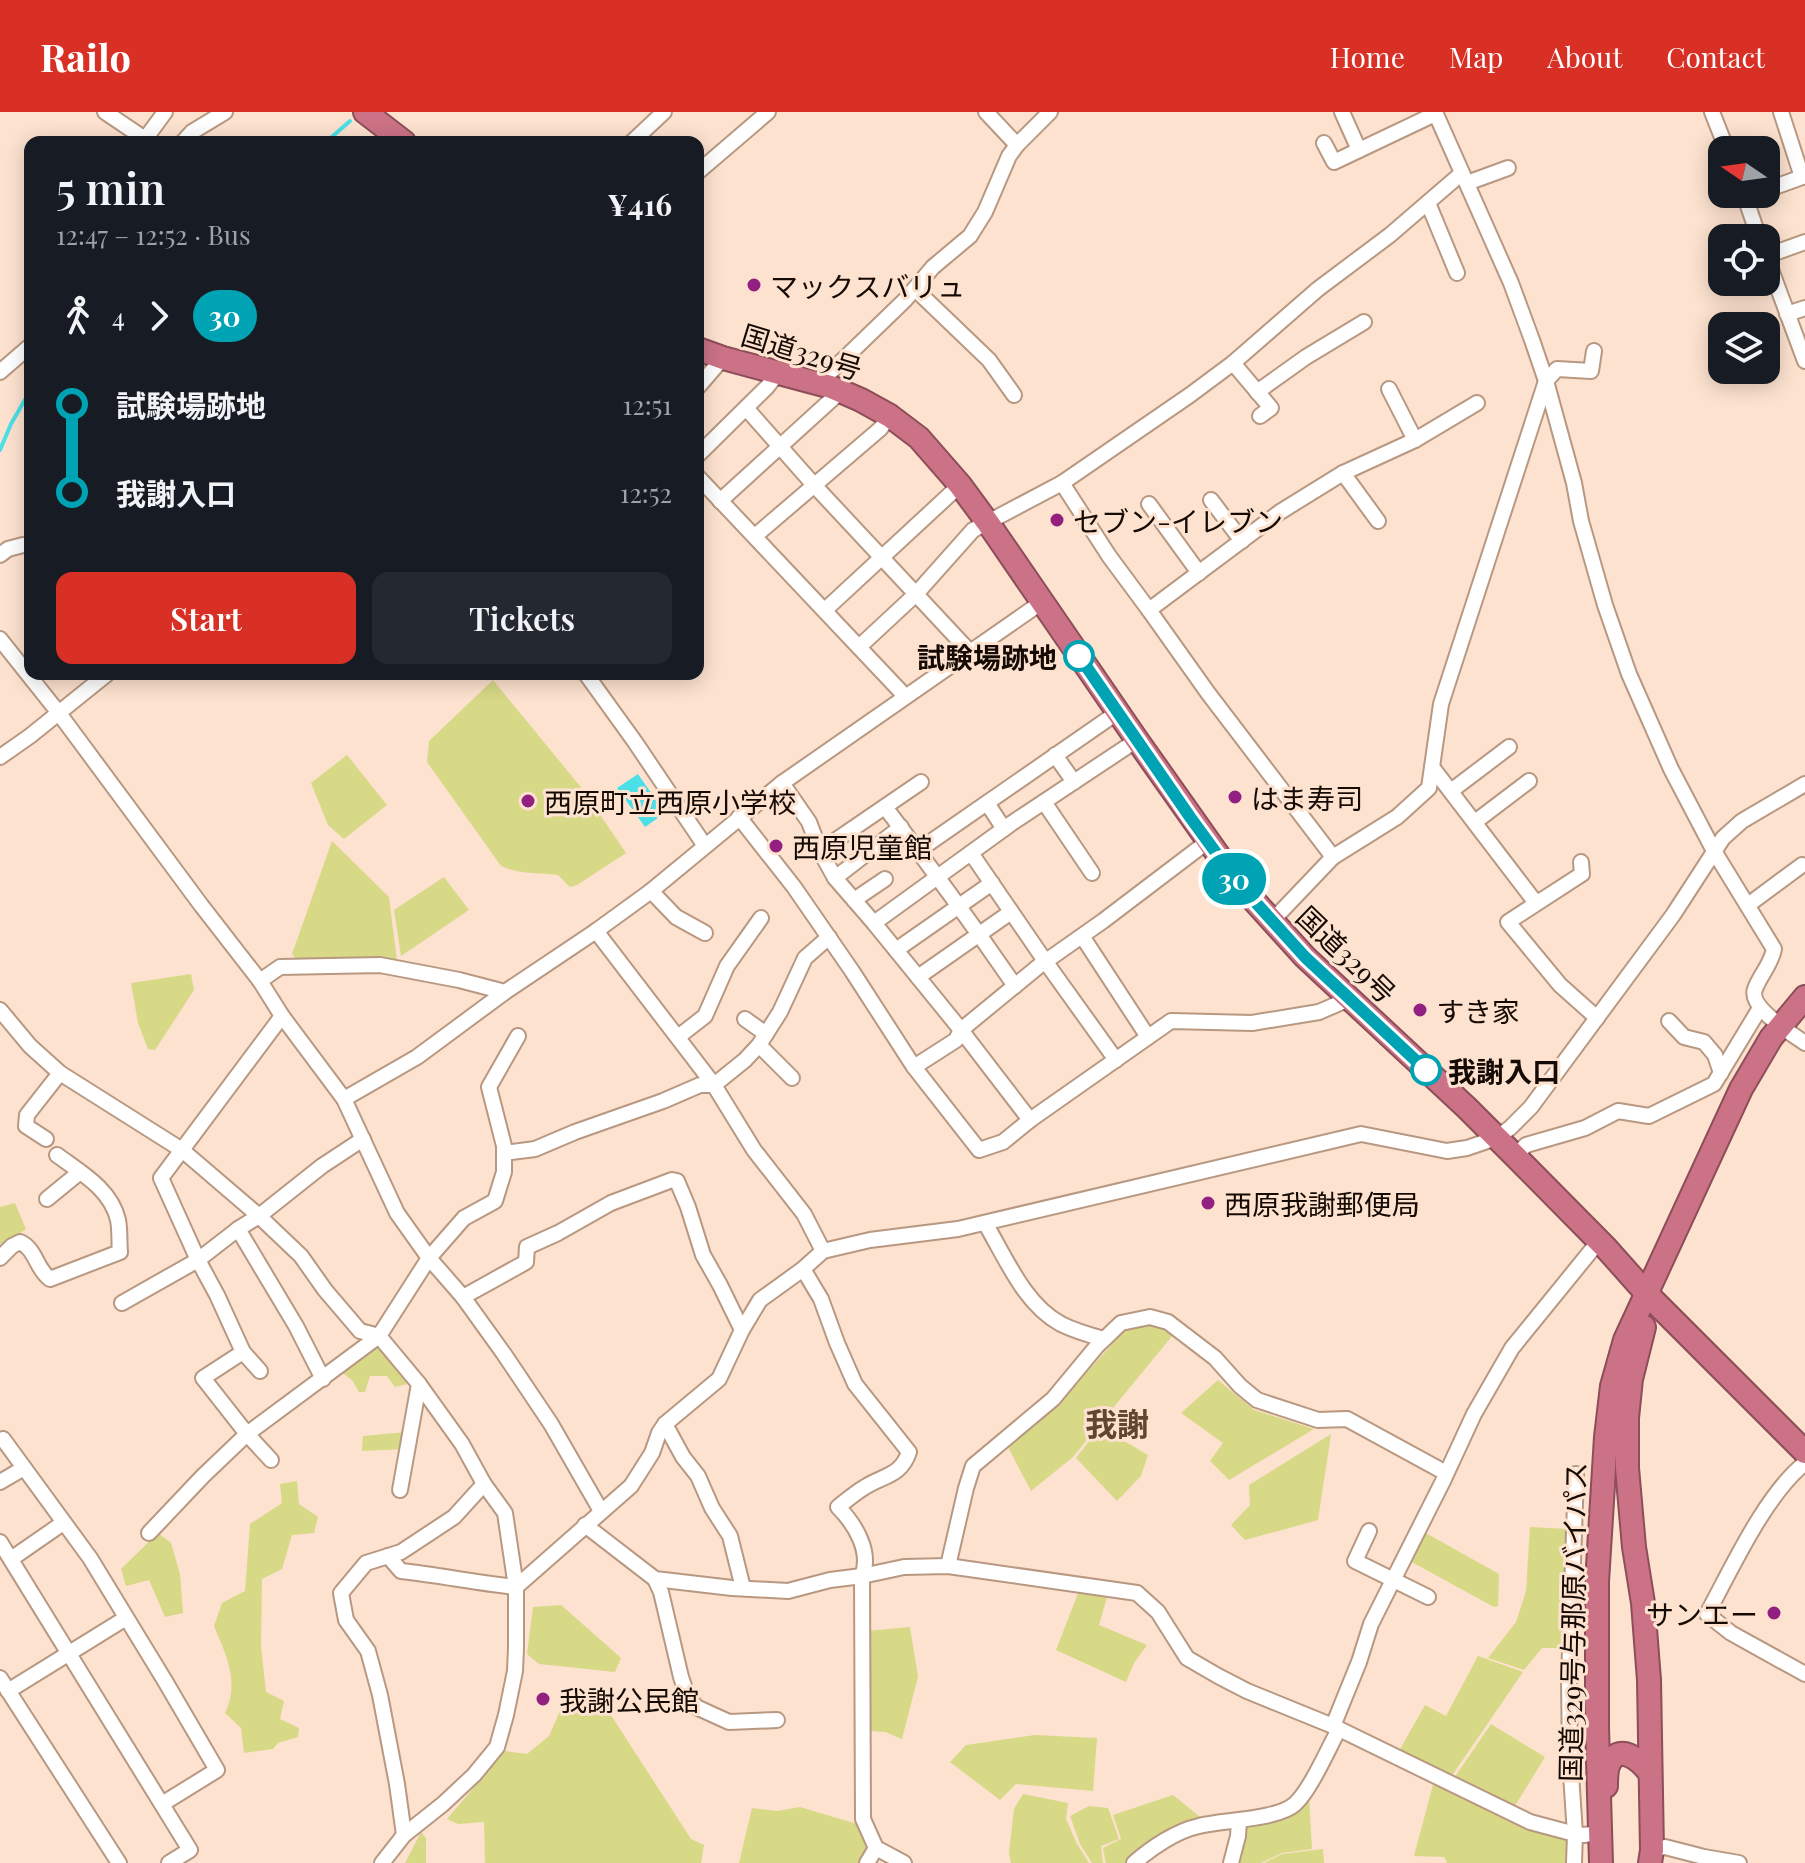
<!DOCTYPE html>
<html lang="en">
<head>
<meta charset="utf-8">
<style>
  body { margin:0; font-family:"Playfair Display","Noto Sans JP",serif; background:#242831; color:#f1f3f6; height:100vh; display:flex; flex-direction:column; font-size:30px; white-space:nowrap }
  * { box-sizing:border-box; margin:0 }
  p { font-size:26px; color:#9ea1a6 }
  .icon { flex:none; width:44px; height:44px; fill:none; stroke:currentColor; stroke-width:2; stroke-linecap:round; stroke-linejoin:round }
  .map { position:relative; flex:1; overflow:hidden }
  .details { position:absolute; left:24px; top:24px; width:680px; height:544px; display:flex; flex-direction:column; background:#171b24; border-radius:16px; box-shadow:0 4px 20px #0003 }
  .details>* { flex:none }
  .badge { padding:0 16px; border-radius:26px; font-size:28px; line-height:52px }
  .needle { width:52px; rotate:283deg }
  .tools { position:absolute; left:1708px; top:24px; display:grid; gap:16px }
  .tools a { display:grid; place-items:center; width:72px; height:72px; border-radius:16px; background:#171b24; box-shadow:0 4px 20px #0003; font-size:40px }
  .map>.badge { position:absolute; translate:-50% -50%; box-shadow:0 0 0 4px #fff }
  .legs { display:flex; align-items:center; gap:12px; height:88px; padding:0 32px; font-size:26px }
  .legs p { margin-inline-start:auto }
  .headline { display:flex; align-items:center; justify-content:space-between; height:136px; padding:0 32px }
  h1 { font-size:44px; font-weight:600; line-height:60px }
  .action { display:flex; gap:16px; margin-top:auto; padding:16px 32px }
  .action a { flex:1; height:92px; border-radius:16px; background:#d93025; color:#fff; font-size:32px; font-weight:600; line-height:92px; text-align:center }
  .action a+a { background:#242831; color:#f1f3f6 }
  ul { padding:0 32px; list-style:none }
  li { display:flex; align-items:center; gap:28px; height:88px; font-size:30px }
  li i { display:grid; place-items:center; width:12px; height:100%; margin:0 10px; background:currentColor }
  li i::after { content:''; width:20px; height:20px; margin:-10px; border:6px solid; border-radius:50%; background:#171b24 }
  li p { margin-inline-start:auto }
  li:first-child i { background:linear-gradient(#0000 50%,currentColor 0) }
  li:last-child i { background:linear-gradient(currentColor 50%,#0000 0) }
  header { display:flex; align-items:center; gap:48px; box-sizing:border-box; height:112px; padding:0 40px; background:#d93025; color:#fff }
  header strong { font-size:38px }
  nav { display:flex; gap:44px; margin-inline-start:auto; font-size:28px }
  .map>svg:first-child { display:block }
</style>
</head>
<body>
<header>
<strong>Railo</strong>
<nav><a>Home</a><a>Map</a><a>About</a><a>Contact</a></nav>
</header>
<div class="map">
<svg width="1805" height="1751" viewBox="0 0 1805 1751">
  <rect width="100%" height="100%" fill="#fde2cf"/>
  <g fill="#d7d986">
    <path d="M 493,568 L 584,679 L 626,741 L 577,773 L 570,775 L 558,763 C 536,760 522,763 501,754 L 427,650 L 429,629 Z"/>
    <path d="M 347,643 L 387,693 L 344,727 L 328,713 L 311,671 Z"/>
    <path d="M 332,729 L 389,785 L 397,849 L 297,848 L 292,842 Z"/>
    <path d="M 444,765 L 469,798 L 401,844 L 394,798 Z"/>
    <path d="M 191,862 L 194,878 L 155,938 L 148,937 L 138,911 L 131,871 Z"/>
    <path d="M 15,1091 L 26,1117 L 7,1130 L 0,1132 L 0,1095 Z"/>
    <path d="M 1148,1212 L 1161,1216 L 1172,1224 L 1073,1345 L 1031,1379 L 1008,1335 L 1058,1293 L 1122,1221 L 1135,1214 Z"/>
    <path d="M 372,1235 L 378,1235 L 407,1272 L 395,1275 L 387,1264 L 370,1264 L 365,1280 L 359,1280 L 352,1268 L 340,1259 Z"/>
    <path d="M 1218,1268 L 1254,1298 L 1314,1317 L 1229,1368 L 1210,1349 L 1223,1331 L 1181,1301 Z"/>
    <path d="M 1100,1315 L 1148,1343 L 1141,1364 L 1117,1389 L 1076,1346 Z"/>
    <path d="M 407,1320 L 405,1337 L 362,1339 L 363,1324 Z"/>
    <path d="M 1331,1322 L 1318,1408 L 1245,1428 L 1231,1413 L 1250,1393 L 1249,1373 Z"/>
    <path d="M 297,1369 L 299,1392 L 318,1405 L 314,1421 L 292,1423 L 282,1457 L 262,1467 L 261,1534 L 266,1580 L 284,1589 L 280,1607 L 299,1616 L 298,1625 L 278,1631 L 273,1637 L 244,1641 L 241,1616 L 225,1601 C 240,1570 226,1543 214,1514 L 222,1491 L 245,1479 L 250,1412 L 282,1391 L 280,1372 Z"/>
    <path d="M 1530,1415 L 1567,1417 L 1564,1536 L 1542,1536 L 1524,1558 L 1488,1546 L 1516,1510 L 1526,1479 Z"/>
    <path d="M 1424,1420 L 1499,1462 L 1498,1494 L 1494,1495 L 1408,1448 Z"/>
    <path d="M 158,1421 L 171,1431 L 180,1462 L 183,1501 L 165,1505 L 149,1468 L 126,1474 L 121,1457 Z"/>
    <path d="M 1079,1479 L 1107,1485 L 1099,1513 L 1147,1533 L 1134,1551 L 1126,1570 L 1056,1538 Z"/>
    <path d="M 561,1493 L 621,1546 L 615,1560 L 539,1552 L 527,1542 L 533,1495 Z"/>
    <path d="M 910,1515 L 918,1565 L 902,1627 L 885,1620 L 870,1619 L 867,1519 Z"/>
    <path d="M 1478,1544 L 1523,1560 L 1451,1665 L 1399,1639 L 1425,1593 L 1446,1604 Z"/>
    <path d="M 598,1583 L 691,1727 L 704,1733 L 701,1751 L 485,1751 L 484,1710 L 458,1712 L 447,1707 L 505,1639 L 527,1642 L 549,1624 L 560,1599 L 573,1589 Z"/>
    <path d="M 1491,1612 L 1545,1645 L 1513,1697 L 1452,1669 Z"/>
    <path d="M 1035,1623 L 1097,1626 L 1093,1679 L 1016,1672 L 1000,1688 L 950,1650 L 966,1633 Z"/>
    <path d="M 1434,1669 L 1547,1723 L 1569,1728 L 1568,1751 L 1447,1751 L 1444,1745 L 1414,1744 Z"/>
    <path d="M 1023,1682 L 1068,1691 L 1066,1707 L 1077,1732 L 1089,1751 L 1011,1751 L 1009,1741 L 1014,1697 Z"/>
    <path d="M 1173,1683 L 1200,1705 L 1153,1732 L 1126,1751 L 1106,1751 L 1103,1736 L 1121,1727 L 1113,1703 Z"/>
    <path d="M 1309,1686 L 1312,1737 L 1282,1741 L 1261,1751 L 1233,1751 L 1241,1716 L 1256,1709 L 1286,1706 L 1296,1701 Z"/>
    <path d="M 1089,1694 L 1108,1696 L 1119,1727 L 1101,1734 L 1103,1751 L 1092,1751 L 1080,1732 L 1070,1704 Z"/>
    <path d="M 800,1695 L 857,1712 L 866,1736 L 860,1751 L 739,1751 L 752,1696 L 778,1699 Z"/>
    <path d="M 421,1720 L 426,1726 L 426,1751 L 405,1751 Z"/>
    <path d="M 1323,1737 L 1324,1751 L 1264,1751 L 1282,1742 Z"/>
  </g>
  <path fill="#4cdfe7" d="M 638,662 L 665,701 L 645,715 L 617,676 Z"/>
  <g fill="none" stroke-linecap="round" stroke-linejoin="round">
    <g stroke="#4cdfe7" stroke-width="4">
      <path d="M 326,30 L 350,9"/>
      <path d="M 0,338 L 11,312 L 30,279"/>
    </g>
    <g stroke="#b89881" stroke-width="18">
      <g id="minor">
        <path d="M 105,0 L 145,27"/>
        <path d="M 986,0 L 1017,33"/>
        <path d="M 1342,0 L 1359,38"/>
        <path d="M 1435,0 L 1511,171 L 1532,228 L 1546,269 L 1574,371 L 1581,409 L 1605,493 L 1629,562 L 1671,657 L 1714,739 L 1774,837 C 1771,853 1760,863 1755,877 C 1748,895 1792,922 1805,931"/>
        <path d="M 1712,0 L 1727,38"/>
        <path d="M 1781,0 L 1802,65"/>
        <path d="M 143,30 L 165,0"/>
        <path d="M 183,30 L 192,20 L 225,0"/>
        <path d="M 632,30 L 664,0"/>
        <path d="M 1324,31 L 1334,50 L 1435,2"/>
        <path d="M 698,60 L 768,0"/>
        <path d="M 1467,71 L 1508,56"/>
        <path d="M 1766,78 L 1805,64"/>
        <path d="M 1744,82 L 1759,126"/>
        <path d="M 1428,91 L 1457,161"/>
        <path d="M 1766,144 L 1805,249"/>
        <path d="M 1766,144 L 1805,130"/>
        <path d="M 915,177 L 989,248 L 1014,283"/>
        <path d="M 1787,202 L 1805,196"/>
        <path d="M 1233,251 L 1271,296 L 1260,304"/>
        <path d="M 0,260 L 30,234"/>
        <path d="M 818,272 L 905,188 L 933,155 L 970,124 L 985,100 L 1009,44 L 1017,33 L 1050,0"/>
        <path d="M 698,275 L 723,246"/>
        <path d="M 1389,277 L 1415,328"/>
        <path d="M 1257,280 L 1306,245 L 1364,210"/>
        <path d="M 746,296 L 814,373 L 970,540"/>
        <path d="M 698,343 L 767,275 L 778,261"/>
        <path d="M 1343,361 L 1378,409"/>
        <path d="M 698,365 L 905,584"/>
        <path d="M 1062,371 L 1109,444 L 1149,498 L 1280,400 L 1343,361 L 1415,328 L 1477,291"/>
        <path d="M 1211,388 L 1242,429"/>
        <path d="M 720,389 L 841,279"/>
        <path d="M 1149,392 L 1199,461"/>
        <path d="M 755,424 L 880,317 L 890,304"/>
        <path d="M 0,443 L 8,437 L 23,433"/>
        <path d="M 825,498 L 960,373"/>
        <path d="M 1149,498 L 1208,581 L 1333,745"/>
        <path d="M 0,527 L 58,600 L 201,793 L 260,869 L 282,904 L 344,987 L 397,1101 L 429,1146 L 463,1185 L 504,1242 L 551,1312 L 601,1399"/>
        <path d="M 859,535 L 916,482 L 973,418 L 1062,371 L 1190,283 L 1233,251 L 1318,177 L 1390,123 L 1462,61"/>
        <path d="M 586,562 L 635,630 L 705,734"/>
        <path d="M 1055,643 L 1074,670"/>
        <path d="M 0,645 L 30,624 L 107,562"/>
        <path d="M 1432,655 L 1536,791"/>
        <path d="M 782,671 L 809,710 L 820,739 L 835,766 L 874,811 L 961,918 L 1039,854 L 1103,809 L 1207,730"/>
        <path d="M 1451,679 L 1509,635"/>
        <path d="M 1044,690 L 1092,761"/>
        <path d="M 987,691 L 1004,717"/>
        <path d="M 885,695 C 930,754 973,813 1015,874"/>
        <path d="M 739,705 L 794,775 L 852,859 L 914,955 L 979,1038 L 1003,1030 L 1030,1008 L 1171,909 L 1252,911 L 1319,900 L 1349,887"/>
        <path d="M 1475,710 L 1529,669"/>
        <path d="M 919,738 L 1118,600"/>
        <path d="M 820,739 L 921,670"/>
        <path d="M 971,741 L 1045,849 L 1116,948"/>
        <path d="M 1581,750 L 1582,762 L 1508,810 L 1560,873 L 1597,906"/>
        <path d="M 835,766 L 901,715"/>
        <path d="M 651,779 L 676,805 L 705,821"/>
        <path d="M 854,788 L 885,767"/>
        <path d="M 1748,793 L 1802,753"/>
        <path d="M 1272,809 L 1333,745 L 1397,705 L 1429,676 L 1441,592 L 1546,269 L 1557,257 L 1591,259 L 1594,239"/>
        <path d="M 874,811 L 1012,711 L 1137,628"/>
        <path d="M 596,819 L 714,973 L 754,1038 L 804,1102 L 823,1139"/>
        <path d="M 1082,824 L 1148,925"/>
        <path d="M 896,838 L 992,771"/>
        <path d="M 918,865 L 1011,800"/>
        <path d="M 260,869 L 280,855 L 380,853 L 459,868 L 505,880"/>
        <path d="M 0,898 L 30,934 L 60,961 L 182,1038 L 259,1104 L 301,1144 L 325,1178 L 360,1219 L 379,1224 L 419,1272 L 462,1332 L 484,1372 L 505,1401 L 516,1475 L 516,1536 L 515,1559 L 506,1603 L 497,1635 L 474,1663 L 443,1692 L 404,1723 L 382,1751"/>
        <path d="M 745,907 L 766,922"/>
        <path d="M 1669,909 L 1684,925 L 1704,930 L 1715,943 L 1721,961"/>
        <path d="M 678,925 L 705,904 L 727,854 L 761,806"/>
        <path d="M 759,933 L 792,966"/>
        <path d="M 914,955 L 956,928 L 961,918 L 1030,1008"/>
        <path d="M 344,987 L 417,945 L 505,880 L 596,819 L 651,779 L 782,671 L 1042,490"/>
        <path d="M 46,1027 L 26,1014 L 27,1003 L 60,961"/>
        <path d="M 504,1041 L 535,1037 L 575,1020 L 663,989 L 700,973 L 714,973 L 745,948 L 759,933 L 780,900 L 805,846 L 829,825"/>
        <path d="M 1515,1044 L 1526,1033 L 1585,1016 L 1618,999 L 1649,1004 L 1714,972 L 1760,896"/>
        <path d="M 47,1087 L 80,1060"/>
        <path d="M 985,1111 C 1006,1146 1024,1192 1061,1212 C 1075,1219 1089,1223 1104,1227"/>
        <path d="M 238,1117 L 296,1214 L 323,1267"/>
        <path d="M 0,1146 L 12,1134 L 20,1130 C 36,1137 36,1157 50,1167 L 120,1140 C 119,1130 120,1118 118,1108 C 111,1077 80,1060 57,1043"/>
        <path d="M 803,1157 L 821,1187 L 837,1231 L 855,1272 L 909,1340 C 901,1364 884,1363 865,1375 C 855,1381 847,1388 838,1395 C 855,1412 872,1440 862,1464 L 863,1707 L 876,1736 L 904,1751"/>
        <path d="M 463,1185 L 526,1150 L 527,1135 L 558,1121 L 611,1091 L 672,1068 L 677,1069 L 688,1095 L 703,1143 L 720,1173 L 742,1218"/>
        <path d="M 122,1191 L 198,1148 L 238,1117 L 259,1104 L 322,1054 L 363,1027"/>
        <path d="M 243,1240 L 203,1266 L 247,1322 L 271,1348"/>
        <path d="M 260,1259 L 243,1240 L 217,1183 L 198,1148 L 161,1066 L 282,904"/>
        <path d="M 665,1312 L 683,1345 L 698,1364 L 712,1396 L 730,1424 L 743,1476"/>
        <path d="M 3,1327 L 90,1446 L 165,1569 L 217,1658 L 162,1692"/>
        <path d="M 1805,1351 C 1765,1383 1732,1456 1707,1502 L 1731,1521 L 1805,1562"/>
        <path d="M 0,1370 L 24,1356"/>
        <path d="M 400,1378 L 419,1272"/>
        <path d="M 585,1413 L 655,1467 L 732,1476 L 788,1479 L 830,1468 L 862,1464 L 904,1455 L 948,1454 L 1137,1481 L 1158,1500 L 1187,1546 L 1218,1564 L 1247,1579 L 1333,1614 L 1530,1710 L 1575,1722 L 1584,1723 L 1599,1721"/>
        <path d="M 1369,1419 L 1355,1449 L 1428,1485"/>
        <path d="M 149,1421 L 203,1364 L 247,1322 L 379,1224 L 429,1146 L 464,1106 L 495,1089 L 504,1060 L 504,1034 L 489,975 L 518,924"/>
        <path d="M 0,1430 L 190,1738 L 169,1751"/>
        <path d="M 388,1444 L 401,1459 C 439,1463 477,1471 516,1475 L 631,1374 L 652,1341 L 659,1321 L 665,1312 L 719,1267 L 742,1218 L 760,1188 L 803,1157 L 823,1139 L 870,1128 L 958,1117 L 1361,1022 L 1447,1039 L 1467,1036 L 1496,1026 L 1510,1016 L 1531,995 L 1673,803 L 1723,726 L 1742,709 L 1805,672"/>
        <path d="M 11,1447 L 63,1411"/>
        <path d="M 948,1454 L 966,1376 L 973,1354 L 1053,1287 L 1097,1234 L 1121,1211 L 1150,1205 L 1168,1210 L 1215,1246 L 1240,1274 L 1257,1288 L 1318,1308 L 1347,1307 L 1446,1361"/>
        <path d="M 655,1467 L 661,1480 L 681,1565 L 687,1583 L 696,1595 L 729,1610 L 777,1608"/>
        <path d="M 0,1566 L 119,1751"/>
        <path d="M 8,1579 L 126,1506"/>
        <path d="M 1333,1614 L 1359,1550 L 1371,1512 L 1443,1369 L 1474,1302 L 1512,1236 L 1599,1129"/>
        <path d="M 404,1723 L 397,1672 L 380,1583 L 368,1539 L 346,1508 L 341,1481 L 366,1451 L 401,1440 L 454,1405 L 484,1372"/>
        <path d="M 1652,1738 L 1665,1735 L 1704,1745 L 1739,1751"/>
        <path d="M 867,1751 L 876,1736"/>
        <path d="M 1134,1751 C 1151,1736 1176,1719 1199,1714 C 1222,1708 1277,1708 1295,1692 C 1311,1677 1328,1637 1339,1617"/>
        <path d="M 1231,1751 L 1238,1724 L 1239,1709"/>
        <path d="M 1574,1751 L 1575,1722 L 1570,1647 L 1569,1567 L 1576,1362"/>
      </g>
    </g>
    <g stroke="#8c4e58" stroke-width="26">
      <g id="highway">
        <path d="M 365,0 L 404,30"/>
        <path d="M 698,237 L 723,246 L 831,275 L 861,288 L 890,304 L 919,326 L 960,373 L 988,411 L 1137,628 L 1238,771 L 1305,845 L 1467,996 L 1515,1044 L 1606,1136 L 1647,1182 L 1805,1340"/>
        <path d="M 1644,1215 L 1631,1267 L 1627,1306 L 1627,1356 L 1634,1435 L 1643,1491 L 1649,1568 L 1652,1738 L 1650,1751"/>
        <path d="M 1606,1674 C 1606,1668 1606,1660 1608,1654 C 1618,1629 1640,1648 1650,1661"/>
        <path d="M 1601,1751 L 1597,1615 L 1597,1470 L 1606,1325 L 1612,1274 L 1625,1228 L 1741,977 L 1771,926 L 1805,885"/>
      </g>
    </g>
    <use href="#minor" stroke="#fff" stroke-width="14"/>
    <use href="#highway" stroke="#cc7286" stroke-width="22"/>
  </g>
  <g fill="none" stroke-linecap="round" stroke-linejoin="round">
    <g stroke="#fff" stroke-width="18">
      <path id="line-1" d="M 1079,544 L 1190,705 L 1238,771 L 1305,845 L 1426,958"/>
    </g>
    <use href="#line-1" stroke="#00a3b4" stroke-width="12"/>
  </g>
  <g fill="#912080" stroke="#fde2cf" stroke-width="3">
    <circle cx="754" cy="173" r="8"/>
    <circle cx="1057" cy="408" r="8"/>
    <circle cx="1235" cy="685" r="8"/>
    <circle cx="528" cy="689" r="8"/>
    <circle cx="776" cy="734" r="8"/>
    <circle cx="1420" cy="898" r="8"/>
    <circle cx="1208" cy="1091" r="8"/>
    <circle cx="1774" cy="1501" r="8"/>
    <circle cx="543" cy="1587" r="8"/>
  </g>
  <g fill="#fff" stroke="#00a3b4" stroke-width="4">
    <circle cx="1079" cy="544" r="14"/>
    <circle cx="1426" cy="958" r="14"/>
  </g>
  <g text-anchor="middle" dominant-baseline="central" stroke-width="6" stroke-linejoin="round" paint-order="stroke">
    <g font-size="28" fill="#150a04" stroke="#fde2cf" text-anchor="start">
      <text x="770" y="173">マックスバリュ</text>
      <text x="1073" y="408">セブン-イレブン</text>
      <text x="1251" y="685">はま寿司</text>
      <text x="544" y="689">西原町立西原小学校</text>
      <text x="792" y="734">西原児童館</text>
      <text x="1436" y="898">すき家</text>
      <text x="1224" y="1091">西原我謝郵便局</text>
      <text x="1758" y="1501" text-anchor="end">サンエー</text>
      <text x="559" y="1587">我謝公民館</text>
    </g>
    <g font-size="28" fill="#150a04" stroke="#fde2cf">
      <text transform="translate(802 239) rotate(17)">国道329号</text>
      <text transform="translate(1347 842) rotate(44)">国道329号</text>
      <text transform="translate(1572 1510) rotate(-89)">国道329号与那原バイパス</text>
    </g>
    <g font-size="28" font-weight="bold" fill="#150a04" stroke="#fde2cf" text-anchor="end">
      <text x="1057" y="544">試験場跡地</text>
      <text x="1448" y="958" text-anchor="start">我謝入口</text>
    </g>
    <g font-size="32" font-weight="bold" fill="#614631" stroke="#fde2cf">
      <text x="1117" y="1310">我謝</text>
    </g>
  </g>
</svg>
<div class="tools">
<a><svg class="needle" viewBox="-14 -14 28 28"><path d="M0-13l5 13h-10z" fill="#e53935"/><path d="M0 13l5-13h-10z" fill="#9ea1a6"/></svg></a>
<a><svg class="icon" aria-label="locate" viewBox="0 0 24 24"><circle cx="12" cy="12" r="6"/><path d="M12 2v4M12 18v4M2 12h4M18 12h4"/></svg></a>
<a><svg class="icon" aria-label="layers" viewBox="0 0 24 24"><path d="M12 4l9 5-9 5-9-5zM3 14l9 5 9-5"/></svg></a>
</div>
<b class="badge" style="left:1234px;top:767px;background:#00a3b4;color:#fff">30</b>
<section class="details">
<div class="headline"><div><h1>5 min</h1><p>12:47 – 12:52 · Bus</p></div><b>¥416</b></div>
<div class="legs"><svg class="icon" aria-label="walk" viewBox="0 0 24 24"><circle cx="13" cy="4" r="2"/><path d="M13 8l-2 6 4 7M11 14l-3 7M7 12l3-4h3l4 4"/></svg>4<svg class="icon" aria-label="forward" viewBox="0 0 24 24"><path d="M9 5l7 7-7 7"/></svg><b class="badge" style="background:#00a3b4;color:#fff">30</b></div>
<ul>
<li><i style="color:#00a3b4"></i><b>試験場跡地</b><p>12:51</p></li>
<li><i style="color:#00a3b4"></i><b>我謝入口</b><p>12:52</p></li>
</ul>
<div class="action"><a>Start</a><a>Tickets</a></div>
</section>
</div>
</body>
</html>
